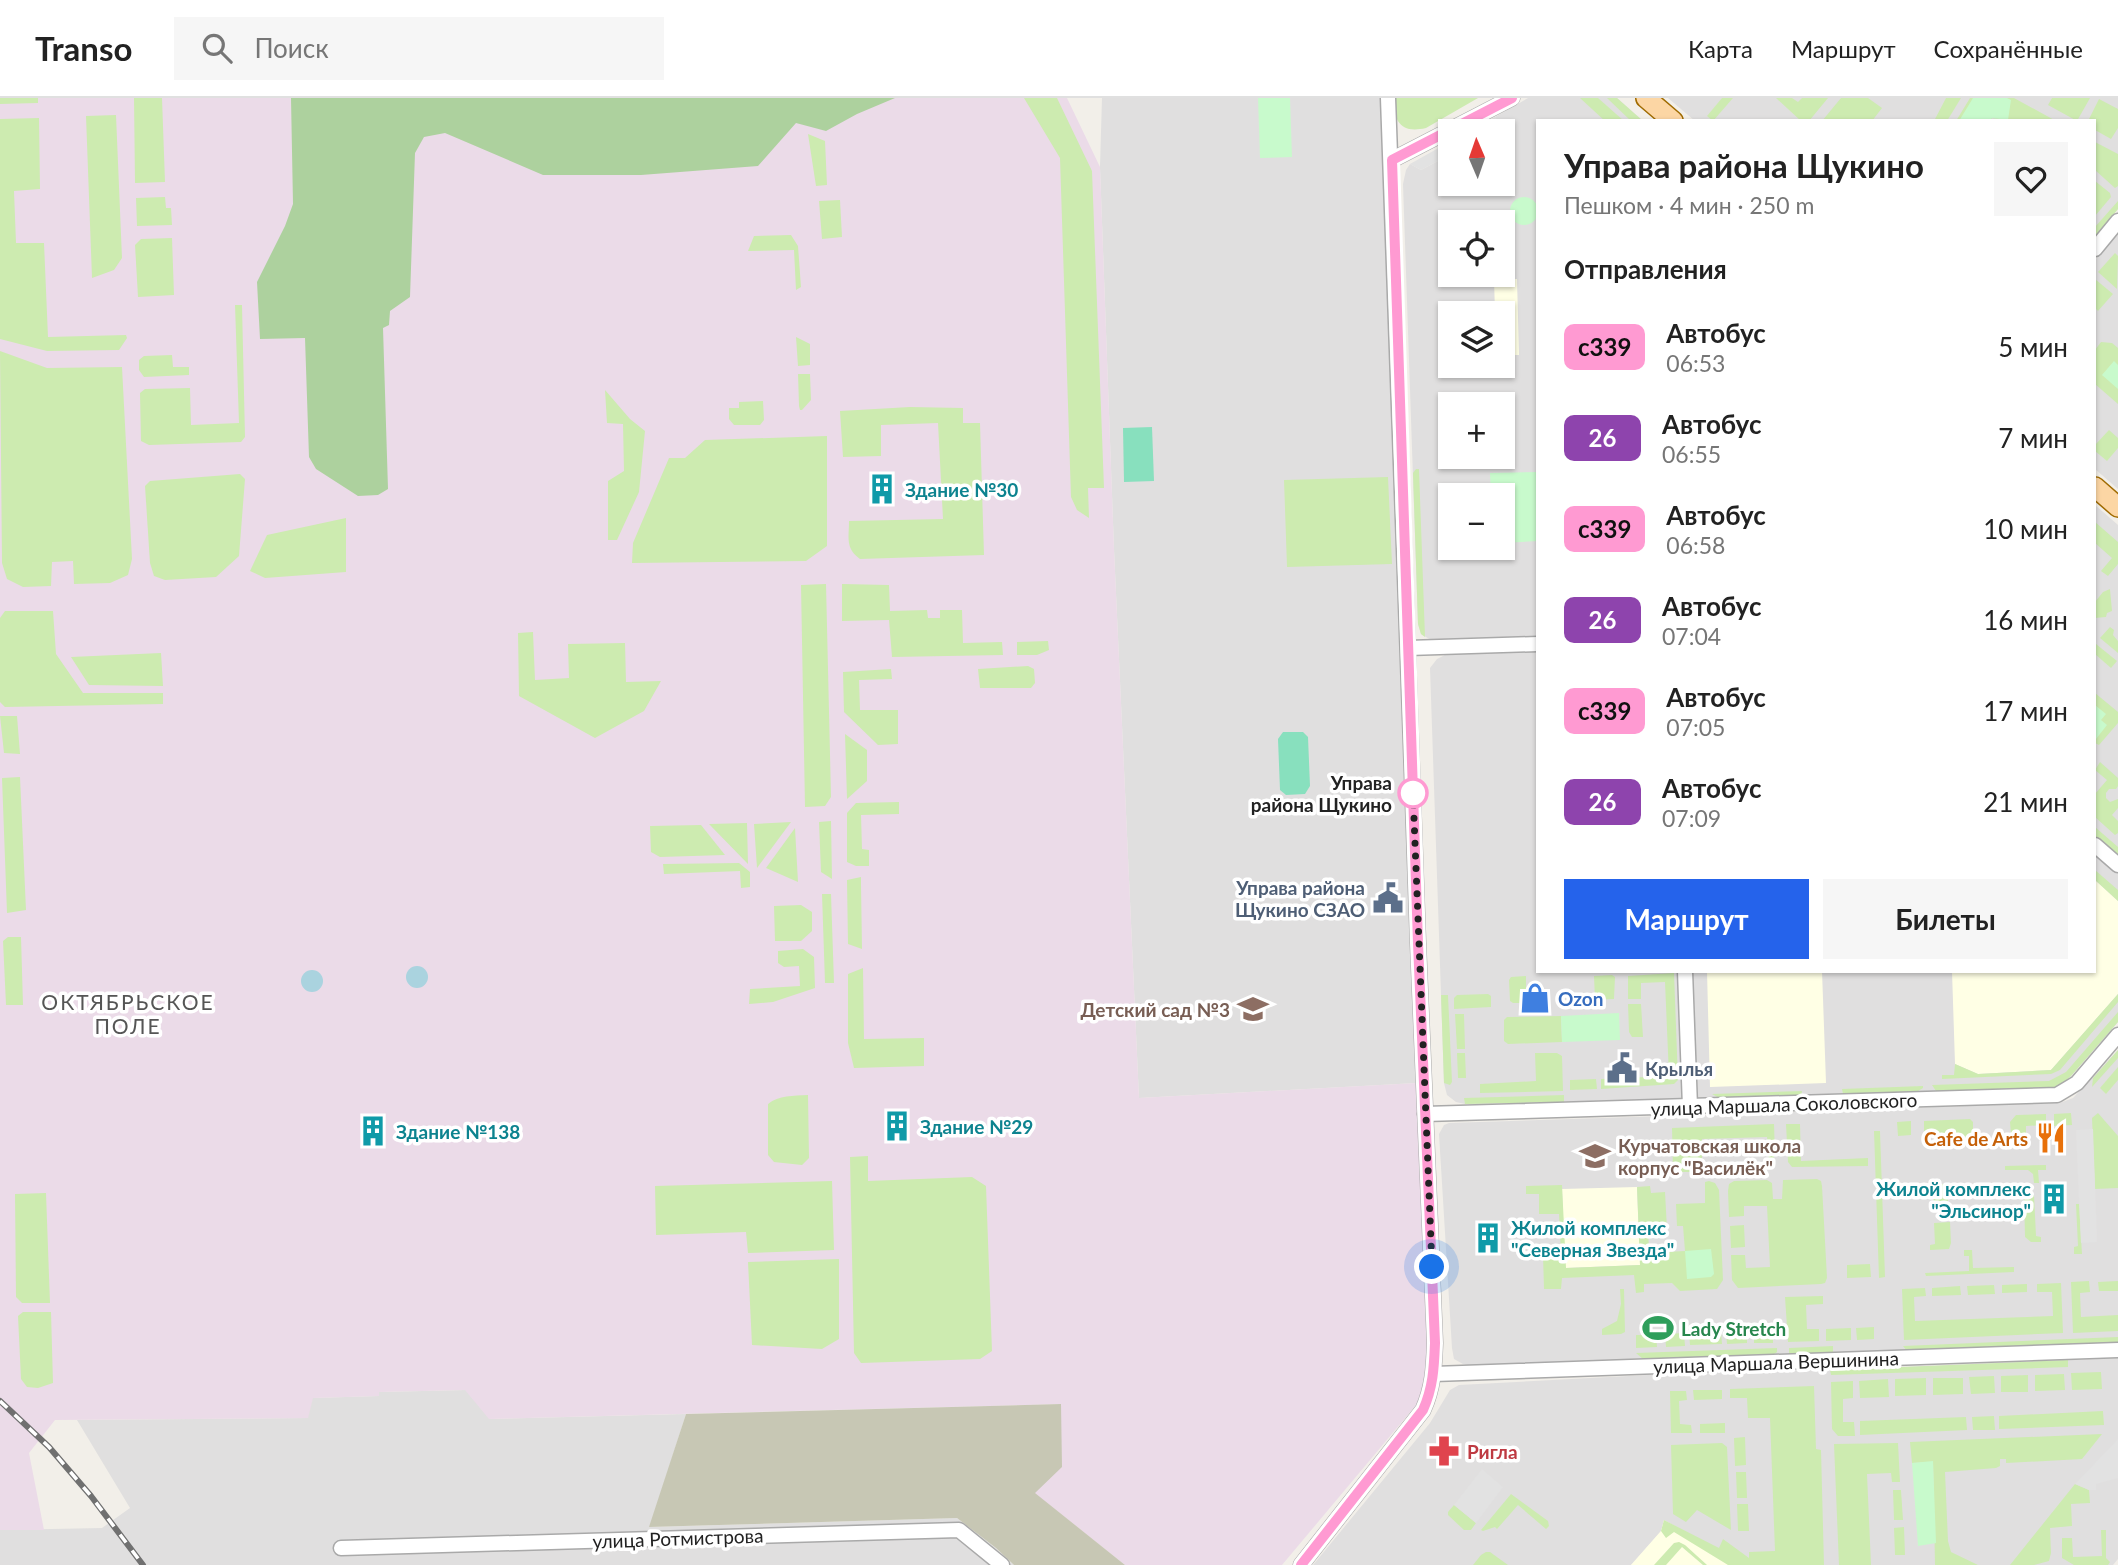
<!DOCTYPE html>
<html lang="ru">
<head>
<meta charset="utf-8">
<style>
  body { margin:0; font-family:Lato,sans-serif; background:#f6f6f6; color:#222; height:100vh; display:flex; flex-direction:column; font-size:26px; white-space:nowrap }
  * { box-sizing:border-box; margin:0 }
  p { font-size:23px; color:#767676 }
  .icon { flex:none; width:38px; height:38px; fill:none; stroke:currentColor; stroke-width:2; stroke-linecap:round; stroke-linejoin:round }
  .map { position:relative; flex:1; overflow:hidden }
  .sheet { position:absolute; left:1536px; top:21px; width:560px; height:854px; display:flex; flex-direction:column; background:#fff; border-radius:0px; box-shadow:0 2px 5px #0004 }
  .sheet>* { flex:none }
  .badge { padding:0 14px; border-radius:10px; font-size:24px; line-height:46px }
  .needle { width:46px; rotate:358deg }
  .tools { position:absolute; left:1438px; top:21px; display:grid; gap:14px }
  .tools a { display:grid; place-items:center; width:77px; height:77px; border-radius:0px; background:#fff; box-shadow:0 2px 5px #0004; font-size:35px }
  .you { position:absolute; width:35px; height:35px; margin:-18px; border:5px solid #fff; border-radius:50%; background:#1a73e8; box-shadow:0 0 0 10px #1a73e833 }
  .map>.badge { position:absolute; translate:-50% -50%; box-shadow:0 0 0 4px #fff }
  h2 { padding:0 28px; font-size:26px; line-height:63px }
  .round { display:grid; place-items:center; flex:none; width:74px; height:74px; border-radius:0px; background:#f6f6f6 }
  .headline { display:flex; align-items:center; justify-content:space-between; height:119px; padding:0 28px }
  h1 { font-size:33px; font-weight:700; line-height:52px }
  .primary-button { display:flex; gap:14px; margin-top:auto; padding:14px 28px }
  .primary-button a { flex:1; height:80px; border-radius:0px; background:#2563eb; color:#fff; font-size:28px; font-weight:700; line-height:80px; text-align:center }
  .primary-button a+a { background:#f6f6f6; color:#222 }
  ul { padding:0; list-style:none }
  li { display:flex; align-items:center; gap:21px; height:91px; padding:0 28px }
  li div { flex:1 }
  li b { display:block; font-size:26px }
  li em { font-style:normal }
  li .badge { min-width:77px; font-weight:700; text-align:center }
  header { display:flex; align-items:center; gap:42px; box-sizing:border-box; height:98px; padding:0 35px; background:#fff; border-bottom:2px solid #e0e0e0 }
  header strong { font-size:33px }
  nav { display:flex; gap:38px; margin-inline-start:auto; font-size:24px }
  .search { width:490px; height:63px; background:#f6f6f6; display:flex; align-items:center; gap:18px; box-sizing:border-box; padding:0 24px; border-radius:0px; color:#767676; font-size:26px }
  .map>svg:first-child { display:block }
</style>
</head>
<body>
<header>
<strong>Transo</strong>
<div class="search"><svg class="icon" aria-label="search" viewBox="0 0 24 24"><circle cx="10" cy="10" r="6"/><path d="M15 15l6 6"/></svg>Поиск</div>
<nav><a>Карта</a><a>Маршрут</a><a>Сохранённые</a></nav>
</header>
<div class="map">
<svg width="2118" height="1467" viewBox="0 0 2118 1467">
  <rect width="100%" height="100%" fill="#f2efe9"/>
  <g fill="#e0dfdf" fill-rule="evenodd">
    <path d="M 1102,0 L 1380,0 L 1417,985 L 1139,1000 L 1114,451 L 1100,69 Z"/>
    <path d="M 1528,0 L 1617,0 L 1643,23 L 1538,23 L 1538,538 L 1431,542 L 1421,536 L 1418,526 L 1403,86 L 1406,72 L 1410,66 L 1421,72 L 1451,56 L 1451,86 L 1503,86 L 1503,33 L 1492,33 L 1501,28 L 1495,19 ZM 1451,124 L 1503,124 L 1503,177 L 1451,177 ZM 1451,215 L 1503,215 L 1503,268 L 1451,268 ZM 1451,306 L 1503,306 L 1503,359 L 1451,359 ZM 1451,397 L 1503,397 L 1503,450 L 1451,450 Z"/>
    <path d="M 1668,0 L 2118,0 L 2118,111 L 2095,139 L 2095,23 L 1695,23 Z"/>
    <path d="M 2118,135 L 2118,391 L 2095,371 L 2095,162 Z"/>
    <path d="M 2095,407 L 2118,427 L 2118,758 L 2095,738 Z"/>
    <path d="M 1538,553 L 1538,873 L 2095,873 L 2095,755 L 2118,775 L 2118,924 L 2071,978 L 2064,984 L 2055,989 L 1719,1000 L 1465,1006 L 1456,1004 L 1447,997 L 1444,985 L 1430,570 L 1437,561 L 1447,556 Z"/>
    <path d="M 2118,952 L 2118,1246 L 1476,1269 L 1463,1266 L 1454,1261 L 1452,1250 L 1439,1036 L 1444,1027 L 1449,1025 L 2060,1005 L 2073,1000 Z"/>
    <path d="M 2118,1260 L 2118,1461 L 2113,1467 L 1748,1467 L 1664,1423 L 1661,1433 L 1631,1467 L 1313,1467 L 1430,1325 L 1450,1292 L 1459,1287 L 1817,1268 L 1830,1272 Z"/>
    <path d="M 466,1292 L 490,1321 L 686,1316 L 650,1429 L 957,1420 L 996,1450 L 1014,1467 L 0,1467 L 0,1432 L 102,1430 L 130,1410 L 77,1322 L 307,1320 L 312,1300 L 378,1298 L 379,1294 Z"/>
  </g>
  <path fill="#ebdbe8" d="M 0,0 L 1067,0 L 1100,69 L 1114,451 L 1139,1000 L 1417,985 L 1430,1260 L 1424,1294 L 1417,1306 L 1282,1467 L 1125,1467 L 1034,1395 L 1061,1306 L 489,1321 L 465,1292 L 379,1294 L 379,1298 L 313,1300 L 308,1320 L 55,1322 L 29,1355 L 44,1432 L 0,1432 Z"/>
  <g fill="#ffffe5">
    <path d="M 1494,181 L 1517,181 L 1519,257 L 1503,257 L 1503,215 L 1495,215 Z"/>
    <path d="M 2095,782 L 2118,803 L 2118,896 L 2051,972 L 1978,976 L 1955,966 L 1952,873 L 2095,873 Z"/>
    <path d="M 1707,873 L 1822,873 L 1826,985 L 1710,989 Z"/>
    <path d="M 1637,1089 L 1640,1167 L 1565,1170 L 1562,1091 Z"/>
    <path d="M 1664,1422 L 1691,1437 L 1748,1467 L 1631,1467 L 1661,1433 Z"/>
  </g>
  <path fill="#c7c7b4" d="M 1061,1306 L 1062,1369 L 1035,1395 L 1125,1467 L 1014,1467 L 996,1450 L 957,1420 L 649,1429 L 686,1316 Z"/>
  <g fill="#cdebb0">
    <path d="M 0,0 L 38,0 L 38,5 L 0,6 Z"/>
    <path d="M 134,0 L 162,0 L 165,84 L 135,85 Z"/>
    <path d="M 1024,0 L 1057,0 L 1092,73 L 1104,390 L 1088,390 L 1089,420 L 1077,412 L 1071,399 L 1060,60 Z"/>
    <path d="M 1393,0 L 1478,0 L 1426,30 C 1400,36 1394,23 1393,0 Z"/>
    <path d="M 1580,0 L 1598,0 L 1624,23 L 1605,23 Z"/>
    <path d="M 1607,0 L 1617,0 L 1643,23 L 1631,23 Z"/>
    <path d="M 1722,0 L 1733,0 L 1713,23 L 1707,18 Z"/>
    <path d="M 1776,0 L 1792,0 L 1798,4 L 1802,0 L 1828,0 L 1809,23 L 1801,23 Z"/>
    <path d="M 1841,0 L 1868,0 L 1882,10 L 1872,23 L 1822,23 Z"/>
    <path d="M 1946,0 L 1961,0 L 1947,23 L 1934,23 Z"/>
    <path d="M 1970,0 L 2014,0 L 2056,23 L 2010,23 L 1992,20 L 1990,23 L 1956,23 Z"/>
    <path d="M 2052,0 L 2090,0 L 2077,23 L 2048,7 Z"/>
    <path d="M 2099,1 L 2118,11 L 2118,30 L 2111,41 L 2095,32 L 2095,23 L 2088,23 Z"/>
    <path d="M 116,17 L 122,160 L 114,172 L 92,180 L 86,18 Z"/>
    <path d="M 39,20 L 40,91 L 14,93 L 16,145 L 44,145 L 48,239 L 126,237 L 127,240 L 119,252 L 47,253 L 0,241 L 0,21 Z"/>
    <path d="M 808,36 L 825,43 L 827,87 L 816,88 Z"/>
    <path d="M 2095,44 L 2118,56 L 2118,88 L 2115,90 L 2095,72 Z"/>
    <path d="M 2095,83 L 2110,95 L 2111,99 L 2095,118 Z"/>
    <path d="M 165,99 L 166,110 L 171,110 L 172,127 L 137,128 L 136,100 Z"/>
    <path d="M 840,102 L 842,139 L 822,141 L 819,103 Z"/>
    <path d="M 2118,103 L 2118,111 L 2095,139 L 2095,129 Z"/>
    <path d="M 791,137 L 798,148 L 801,189 L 796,192 L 794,152 L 748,153 L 754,138 Z"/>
    <path d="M 172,140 L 174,197 L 138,199 L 135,147 L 141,141 Z"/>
    <path d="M 2115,155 L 2118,158 L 2117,191 L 2098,174 Z"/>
    <path d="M 2095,181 L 2113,196 L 2098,213 L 2095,210 Z"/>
    <path d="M 235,207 L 242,207 L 245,339 L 241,344 L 149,347 L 141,343 L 140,295 L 145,291 L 190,290 L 191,327 L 239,325 Z"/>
    <path d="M 796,239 L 810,246 L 810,267 L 798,268 Z"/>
    <path d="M 2101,244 L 2112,245 L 2118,250 L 2118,306 L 2095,286 L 2095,252 Z"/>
    <path d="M 0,253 L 47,270 L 122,269 L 132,461 L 128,477 L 110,485 L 74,486 L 73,463 L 52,464 L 51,488 L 23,489 L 7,481 L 2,465 Z"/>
    <path d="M 172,257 L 173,269 L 189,269 L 189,277 L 144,279 L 139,272 L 139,262 L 144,258 Z"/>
    <path d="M 798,276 L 810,276 L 811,302 L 802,312 L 800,312 L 799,308 Z"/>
    <path d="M 605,292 L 630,321 L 645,333 L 639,394 L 617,442 L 608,442 L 608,383 L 624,373 L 623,326 L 607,325 Z"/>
    <path d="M 763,303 L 764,322 L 760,327 L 734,327 L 729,321 L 729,310 L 739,310 L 739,304 Z"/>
    <path d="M 910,309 L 963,310 L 963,325 L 980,325 L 984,457 L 860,461 C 845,450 849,440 849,423 L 943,421 L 938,325 L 881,327 L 881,358 L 843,359 L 840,313 Z"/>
    <path d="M 2109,332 L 2118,340 L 2118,350 L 2107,363 L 2095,353 L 2095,347 Z"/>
    <path d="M 827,338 L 827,448 L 806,463 L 632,465 L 633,445 L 669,360 L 685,360 L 705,342 Z"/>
    <path d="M 1416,371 L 1419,371 L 1425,539 L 1421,536 L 1418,526 L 1413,375 Z"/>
    <path d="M 240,376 L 245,381 L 239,458 L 216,479 L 165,482 L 154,478 L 150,465 L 145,388 L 150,383 Z"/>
    <path d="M 1388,379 L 1392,466 L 1287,469 L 1284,382 Z"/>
    <path d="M 346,420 L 346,474 L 265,480 L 250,473 L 267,437 Z"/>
    <path d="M 2095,424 L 2118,444 L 2118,466 L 2108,478 L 2101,473 L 2112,460 L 2095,445 Z"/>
    <path d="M 826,486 L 831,699 L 825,708 L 805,709 L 801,487 Z"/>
    <path d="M 842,486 L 889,487 L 890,513 L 927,512 L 928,520 L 940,520 L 940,512 L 962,512 L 963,545 L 1002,544 L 1003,557 L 892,559 L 889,522 L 842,523 Z"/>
    <path d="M 2110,491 L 2112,513 L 2107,515 L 2106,519 L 2095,520 L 2095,504 L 2103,494 Z"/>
    <path d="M 5,513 L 53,513 L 56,556 L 83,595 L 163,595 L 163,606 L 5,609 L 0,604 L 0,520 Z"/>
    <path d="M 2110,529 L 2114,532 L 2113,537 L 2118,543 L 2118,555 L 2100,540 Z"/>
    <path d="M 533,534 L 535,582 L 569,580 L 568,546 L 625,545 L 626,584 L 661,583 L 644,613 L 595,640 L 519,598 L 518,535 Z"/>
    <path d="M 1048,543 L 1049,552 L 1037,557 L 1017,557 L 1017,544 Z"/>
    <path d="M 2096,546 L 2117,563 L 2111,570 L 2095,556 Z"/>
    <path d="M 161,555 L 163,588 L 89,587 L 71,559 Z"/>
    <path d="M 1028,568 L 1034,571 L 1035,585 L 1031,590 L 980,590 L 978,571 Z"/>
    <path d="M 891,571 L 892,581 L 859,582 L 860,612 L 898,612 L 898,646 L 878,647 L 844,614 L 843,574 Z"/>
    <path d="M 2095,595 L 2118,614 L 2118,625 L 2099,647 L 2095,645 Z"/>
    <path d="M 0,618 L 17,618 L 20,656 L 4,655 Z"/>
    <path d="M 845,636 L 867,652 L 867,683 L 847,701 Z"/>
    <path d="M 2100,664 L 2118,680 L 2118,688 L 2116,691 L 2109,691 L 2106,695 L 2106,700 L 2110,704 L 2118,701 L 2118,710 L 2112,717 L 2118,723 L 2118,735 L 2115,737 L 2095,719 L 2095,696 L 2107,682 L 2095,672 Z"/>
    <path d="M 20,679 L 26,812 L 7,815 L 2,680 Z"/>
    <path d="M 899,704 L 899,716 L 861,717 L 862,751 L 869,752 L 869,768 L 856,768 L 847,764 L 847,715 L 856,705 Z"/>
    <path d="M 831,723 L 832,781 L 821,774 L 819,724 Z"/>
    <path d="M 791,724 L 757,770 L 754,726 Z"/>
    <path d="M 747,725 L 748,766 L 709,726 Z"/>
    <path d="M 701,727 L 725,757 L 660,759 L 651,754 L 650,728 Z"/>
    <path d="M 2095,729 L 2118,749 L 2118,758 L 2095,738 Z"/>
    <path d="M 795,730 L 798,784 L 766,770 Z"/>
    <path d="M 739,765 L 750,774 L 750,789 L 741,790 L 740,773 L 664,776 L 663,766 Z"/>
    <path d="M 2095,772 L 2118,792 L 2118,803 L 2095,782 Z"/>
    <path d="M 861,779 L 861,787 L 862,851 L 848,846 L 847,782 Z"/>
    <path d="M 822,796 L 831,796 L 834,885 L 825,885 Z"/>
    <path d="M 801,807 L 812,814 L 812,833 L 801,843 L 775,843 L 774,808 Z"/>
    <path d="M 8,839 L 21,839 L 23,907 L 6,907 L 3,843 Z"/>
    <path d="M 803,851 L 814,859 L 815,890 L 773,904 L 749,906 L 750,891 L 800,888 L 799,868 L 784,869 L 778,865 L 778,853 Z"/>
    <path d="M 863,870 L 864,941 L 924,940 L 924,968 L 854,970 L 848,945 L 848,876 Z"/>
    <path d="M 1674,875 L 1678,982 L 1674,986 L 1601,991 L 1601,981 L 1669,978 L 1665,884 L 1641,885 L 1641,901 L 1628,901 L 1628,878 Z"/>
    <path d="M 1612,877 L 1615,879 L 1614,901 L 1595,902 L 1594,878 Z"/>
    <path d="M 1526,878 L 1526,905 L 1513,905 L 1510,903 L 1509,882 L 1511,879 Z"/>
    <path d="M 1488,896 L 1491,898 L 1491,909 L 1454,911 L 1454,900 L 1457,897 Z"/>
    <path d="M 2118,896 L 2118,904 L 2060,972 L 2051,976 L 1942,981 L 1942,977 L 1954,977 L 1955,966 L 1978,976 L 2051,972 Z"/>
    <path d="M 1441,897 L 1448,897 L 1452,984 L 1450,987 L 1444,985 Z"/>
    <path d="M 1628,906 L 1641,906 L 1643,939 L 1632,939 L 1629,934 Z"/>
    <path d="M 2118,914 L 2118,924 L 2071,978 L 2064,984 L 2055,989 L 1936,993 L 1932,987 L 2049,983 L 2066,974 Z"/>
    <path d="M 1455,916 L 1464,916 L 1465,951 L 1457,951 Z"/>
    <path d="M 1561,918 L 1562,944 L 1508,946 L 1504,943 L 1504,922 L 1507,919 Z"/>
    <path d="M 2118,952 L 2118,960 L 2092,989 L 2093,980 Z"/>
    <path d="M 1457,955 L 1465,955 L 1466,980 L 1458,980 Z"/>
    <path d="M 1535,955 L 1557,955 L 1562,958 L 1563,993 L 1480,995 L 1480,986 L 1536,983 Z"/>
    <path d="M 2118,969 L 2118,982 L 2106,996 L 2100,990 Z"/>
    <path d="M 1596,981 L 1597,991 L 1570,992 L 1570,982 Z"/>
    <path d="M 1923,988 L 1923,990 L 1918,993 L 1843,996 L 1842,991 Z"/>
    <path d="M 1802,993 L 1801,998 L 1719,1000 L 1712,996 Z"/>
    <path d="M 808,997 L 809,1060 L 802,1067 L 774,1064 L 768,1057 L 768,1006 C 779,997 793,998 808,997 Z"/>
    <path d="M 1564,997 L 1564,1004 L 1465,1006 L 1464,1000 Z"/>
    <path d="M 2071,1015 L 2072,1027 L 2054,1028 L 2054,1016 Z"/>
    <path d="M 2098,1015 L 2118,1038 L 2118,1090 L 2095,1091 L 2092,1020 Z"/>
    <path d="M 2046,1016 L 2046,1027 L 2026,1028 L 2026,1036 L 2011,1036 L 2010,1024 L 2016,1017 Z"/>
    <path d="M 1970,1021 L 1973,1024 L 1973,1040 L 1944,1041 L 1942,1035 L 1924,1035 L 1924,1023 Z"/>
    <path d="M 1911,1023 L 1911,1037 L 1898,1038 L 1897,1024 Z"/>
    <path d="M 1774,1026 L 1775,1057 L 1772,1063 L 1769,1063 L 1767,1039 L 1702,1041 L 1702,1071 L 1699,1074 L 1673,1074 L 1672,1030 Z"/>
    <path d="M 1786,1026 L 1800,1026 L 1801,1063 L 1868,1060 L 1868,1068 L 1792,1069 L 1788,1064 Z"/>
    <path d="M 1874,1033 L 1880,1033 L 1885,1179 L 1879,1180 Z"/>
    <path d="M 868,1058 L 868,1083 L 972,1079 L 986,1088 L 992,1253 L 980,1261 L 861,1265 L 854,1255 L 850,1059 Z"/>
    <path d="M 2046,1067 L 2046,1072 L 2038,1072 L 2039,1085 L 2034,1085 L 2033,1076 L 2028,1072 L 2005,1072 L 2005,1068 Z"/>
    <path d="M 1817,1081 L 1821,1083 L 1822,1088 L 1827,1180 L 1825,1185 L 1821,1186 L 1738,1190 L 1732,1182 L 1731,1157 L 1745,1157 L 1746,1170 L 1770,1169 L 1767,1108 L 1744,1108 L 1744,1118 L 1729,1119 L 1728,1093 L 1729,1086 L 1734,1083 L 1767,1082 L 1772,1085 L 1773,1101 L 1782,1101 L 1783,1082 Z"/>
    <path d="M 832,1083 L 834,1152 L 748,1155 L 746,1134 L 656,1137 L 655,1088 Z"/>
    <path d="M 1709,1083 L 1715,1085 L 1719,1092 L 1723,1182 L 1717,1191 L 1680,1193 L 1672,1185 L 1644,1186 L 1644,1194 L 1636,1195 L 1634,1177 L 1562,1180 L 1561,1191 L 1544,1191 L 1543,1157 L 1561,1156 L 1559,1116 L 1539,1116 L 1539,1096 L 1526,1096 L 1526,1088 L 1562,1087 L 1566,1170 L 1640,1167 L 1637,1089 L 1650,1088 L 1651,1095 L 1665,1094 L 1667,1131 L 1648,1132 L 1649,1151 L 1647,1155 L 1685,1153 L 1683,1128 L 1677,1128 L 1676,1106 L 1705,1105 L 1705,1084 Z"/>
    <path d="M 1928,1086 L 1944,1086 L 1948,1090 L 1948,1105 L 1934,1105 L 1933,1093 L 1929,1093 Z"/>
    <path d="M 46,1095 L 50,1205 L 22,1205 L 16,1199 L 15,1096 Z"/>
    <path d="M 2024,1097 L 2034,1097 L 2036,1138 L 2041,1139 L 2041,1144 L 2031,1144 L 2025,1139 Z"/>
    <path d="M 2076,1106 L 2079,1106 L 2082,1156 L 2074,1156 L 2074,1149 L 2078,1148 Z"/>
    <path d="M 1950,1124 L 1951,1145 L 1949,1151 L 1930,1152 L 1930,1147 L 1935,1146 L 1934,1125 Z"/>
    <path d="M 1744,1127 L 1745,1149 L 1731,1150 L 1730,1128 Z"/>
    <path d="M 1964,1152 L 1972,1152 L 1973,1170 L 2014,1169 L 2014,1174 L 1926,1178 L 1925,1175 L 1969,1173 L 1969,1158 L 1964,1158 Z"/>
    <path d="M 839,1161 L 839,1241 L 822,1251 L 752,1247 L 748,1164 Z"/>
    <path d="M 1870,1166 L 1871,1179 L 1847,1180 L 1847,1167 Z"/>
    <path d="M 2089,1183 L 2090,1194 L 2080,1195 L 2081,1219 L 2118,1217 L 2118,1233 L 2073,1235 L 2071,1184 Z"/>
    <path d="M 2118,1183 L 2118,1193 L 2099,1193 L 2098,1184 Z"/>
    <path d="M 2061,1185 L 2063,1235 L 1904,1242 L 1902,1191 L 1925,1190 L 1926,1198 L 1914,1199 L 1915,1223 L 2053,1218 L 2052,1194 L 2037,1194 L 2037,1186 Z"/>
    <path d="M 2027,1186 L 2027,1194 L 2002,1195 L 2002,1187 Z"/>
    <path d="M 1994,1187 L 1995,1196 L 1968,1197 L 1967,1188 Z"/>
    <path d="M 1960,1188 L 1961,1197 L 1932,1198 L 1932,1190 Z"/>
    <path d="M 1620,1191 L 1624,1191 L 1625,1234 L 1621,1236 L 1602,1237 L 1602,1231 L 1617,1223 L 1621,1206 Z"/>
    <path d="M 1823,1198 L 1823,1206 L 1806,1207 L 1807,1231 L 1819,1231 L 1819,1243 L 1788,1244 L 1785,1199 Z"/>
    <path d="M 23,1214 L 51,1214 L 53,1285 L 38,1290 L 27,1289 L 21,1281 L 18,1218 Z"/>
    <path d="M 1874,1229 L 1874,1241 L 1857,1242 L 1856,1230 Z"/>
    <path d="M 1851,1230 L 1851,1242 L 1826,1243 L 1826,1231 Z"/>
    <path d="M 1773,1232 L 1773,1245 L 1754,1245 L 1754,1233 Z"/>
    <path d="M 1747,1233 L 1747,1245 L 1727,1246 L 1726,1234 Z"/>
    <path d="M 1721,1234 L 1722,1246 L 1690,1247 L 1689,1235 Z"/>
    <path d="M 1684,1235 L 1685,1248 L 1666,1249 L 1665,1236 Z"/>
    <path d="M 1636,1237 L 1656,1237 L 1657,1249 L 1636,1250 Z"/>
    <path d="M 2118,1239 L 2118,1246 L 1907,1253 L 1903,1248 Z"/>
    <path d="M 1833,1248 L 1833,1255 L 1789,1256 L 1789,1250 Z"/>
    <path d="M 1777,1250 L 1777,1254 L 1773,1257 L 1643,1261 L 1636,1255 Z"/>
    <path d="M 2068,1262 L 2068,1269 L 1831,1277 L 1830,1272 Z"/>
    <path d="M 2101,1274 L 2102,1291 L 2072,1292 L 2071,1275 Z"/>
    <path d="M 2064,1276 L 2065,1292 L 2035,1293 L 2035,1277 Z"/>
    <path d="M 2028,1277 L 2028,1294 L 2001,1294 L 2001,1278 Z"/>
    <path d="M 1994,1278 L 1995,1295 L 1971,1296 L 1969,1279 Z"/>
    <path d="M 1926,1280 L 1926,1297 L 1895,1298 L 1895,1281 Z"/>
    <path d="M 1933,1280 L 1963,1280 L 1963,1296 L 1933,1297 Z"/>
    <path d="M 1888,1281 L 1889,1299 L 1860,1300 L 1859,1283 Z"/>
    <path d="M 1853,1283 L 1853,1300 L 1843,1301 L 1843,1324 L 1854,1324 L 1855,1338 L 1838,1338 L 1832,1331 L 1831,1284 Z"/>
    <path d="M 1814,1288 L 1816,1351 L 1821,1352 L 1824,1467 L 1728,1467 L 1674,1434 L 1666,1440 L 1661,1433 L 1664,1422 L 1719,1450 L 1723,1441 L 1749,1460 L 1749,1454 L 1775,1453 L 1770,1320 L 1748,1320 L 1747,1300 L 1730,1300 L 1730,1291 Z"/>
    <path d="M 1693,1292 L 1722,1292 L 1722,1301 L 1694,1302 Z"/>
    <path d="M 1670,1293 L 1686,1293 L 1687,1302 L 1679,1303 L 1680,1326 L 1691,1327 L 1692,1335 L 1671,1335 Z"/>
    <path d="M 2103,1313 L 2104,1327 L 1999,1331 L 1999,1318 Z"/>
    <path d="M 1994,1318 L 1995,1332 L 1973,1332 L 1972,1319 Z"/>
    <path d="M 1966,1319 L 1967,1332 L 1860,1337 L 1860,1323 Z"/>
    <path d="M 1725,1325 L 1725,1335 L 1700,1335 L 1700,1326 Z"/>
    <path d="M 2102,1336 L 2082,1361 L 2006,1365 L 2006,1361 L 2000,1361 L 2000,1368 L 1996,1370 L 1945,1374 L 1948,1443 L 1951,1454 L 1978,1467 L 1935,1467 L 1933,1364 L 1912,1365 L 1910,1344 Z"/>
    <path d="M 1745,1339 L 1746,1367 L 1735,1368 L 1734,1340 Z"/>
    <path d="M 1722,1345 L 1727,1349 L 1731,1432 L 1697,1412 L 1686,1424 L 1673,1416 L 1671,1347 Z"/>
    <path d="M 1898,1345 L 1900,1384 L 1892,1384 L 1891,1375 L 1867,1376 L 1871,1467 L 1839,1467 L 1834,1346 Z"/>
    <path d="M 1736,1374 L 1746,1374 L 1747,1400 L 1737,1400 Z"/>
    <path d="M 2075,1386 L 2089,1392 L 2090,1405 L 2071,1406 L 2072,1428 L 2050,1430 L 2051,1455 L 2049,1463 L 2034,1467 L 2010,1467 Z"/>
    <path d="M 1893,1392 L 1901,1392 L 1903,1422 L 1894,1422 Z"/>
    <path d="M 1511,1396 L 1548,1423 L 1549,1428 L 1546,1431 L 1518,1407 L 1497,1431 L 1495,1429 L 1483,1433 L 1481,1432 Z"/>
    <path d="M 1737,1406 L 1748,1406 L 1749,1433 L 1738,1433 Z"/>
    <path d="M 1454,1407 L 1476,1425 L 1471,1432 L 1464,1432 L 1448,1417 L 1448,1414 Z"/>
    <path d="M 1904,1429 L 1905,1457 L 1895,1457 L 1894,1430 Z"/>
    <path d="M 2101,1432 L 2106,1432 L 2106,1460 L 2110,1464 L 2108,1467 L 2074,1467 L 2062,1460 L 2062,1440 L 2072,1440 L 2073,1459 L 2102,1458 Z"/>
    <path d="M 1679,1444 L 1685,1447 L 1707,1467 L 1703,1467 L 1682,1449 L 1666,1467 L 1654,1467 L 1674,1445 Z"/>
    <path d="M 1486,1454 L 1490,1454 L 1508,1467 L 1473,1467 L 1481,1457 Z"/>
  </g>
  <path fill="#add19e" d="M 291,0 L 895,0 L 857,16 L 826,33 L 796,25 L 758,68 L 641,77 L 543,77 L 445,35 L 424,39 L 415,55 L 410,199 L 390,213 L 389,227 L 383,230 L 388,391 L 378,397 L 358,398 L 316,371 L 309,359 L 305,240 L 260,241 L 257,184 L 285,128 L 293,106 Z"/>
  <g fill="#c8facc">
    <path d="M 1258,0 L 1290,0 L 1292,59 L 1260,60 Z"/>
    <path d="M 1973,0 L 2007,0 L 2011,2 L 2008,22 L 1992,20 L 1990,23 L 1959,23 Z"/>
    <circle cx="1524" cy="113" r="14"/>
    <path d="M 2114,263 L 2118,267 L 2118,291 L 2102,277 Z"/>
    <path d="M 1538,374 L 1538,443 L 1503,445 L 1503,397 L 1491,397 L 1490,375 Z"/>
    <path d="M 2095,607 L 2106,616 L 2101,622 L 2107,627 L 2096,641 Z"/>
    <path d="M 1619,915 L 1620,942 L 1562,944 L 1561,918 Z"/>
    <path d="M 1711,1151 L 1714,1176 L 1711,1179 L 1687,1181 L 1685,1153 Z"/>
    <path d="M 1933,1363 L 1936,1445 L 1918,1448 L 1912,1365 Z"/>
  </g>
  <g fill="#88e0be">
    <path d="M 1152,329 L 1154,383 L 1124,384 L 1123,330 Z"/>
    <path d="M 1283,634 L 1303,634 L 1308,639 L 1310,688 L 1305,696 L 1286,697 L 1280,692 L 1278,641 Z"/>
  </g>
  <g fill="#e2e2e2">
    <path d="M 1495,19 L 1501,28 L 1492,33 L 1469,33 Z"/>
    <path d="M 1451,43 L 1451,56 L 1421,72 L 1410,66 Z"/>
    <path d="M 2093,1031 L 2097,1144 L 2081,1145 L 2076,1032 Z"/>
    <path d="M 2118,1341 L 2118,1380 L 2096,1386 L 2096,1392 L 2089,1392 L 2075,1386 Z"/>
    <path d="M 1482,1371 L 1503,1389 L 1476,1425 L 1454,1407 Z"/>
  </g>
  <g fill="#aad3df">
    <circle cx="417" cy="879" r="11"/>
    <circle cx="312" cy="883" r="11"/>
  </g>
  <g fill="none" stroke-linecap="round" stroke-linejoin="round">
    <g stroke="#a9a9a9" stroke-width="17">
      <g id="minor">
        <path d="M 1392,62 L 1512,0"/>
        <path d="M 2095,151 L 2118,123"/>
        <path d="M 1408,550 L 1538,546"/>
        <path d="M 2095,747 L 2118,767"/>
        <path d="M 1685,873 L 1690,1009"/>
        <path d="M 1425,1016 L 2057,997 L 2077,985 L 2118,937"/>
        <path d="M 1434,1276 L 2118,1252"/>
        <path d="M 341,1450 L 959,1432 L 1002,1467"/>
        <path d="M 1301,1467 L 1423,1312 C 1433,1290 1434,1270 1435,1245 L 1418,845 L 1388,0"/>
      </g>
    </g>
    <g stroke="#a06b00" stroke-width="22">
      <g id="major">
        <path d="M 1646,0 L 1673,23"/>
        <path d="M 2095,389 L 2118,409"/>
      </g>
    </g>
    <use href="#minor" stroke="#fff" stroke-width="14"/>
    <use href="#major" stroke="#fcd6a4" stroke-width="19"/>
    <g stroke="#707070" stroke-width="6">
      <path id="rail" d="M 0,1303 L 49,1349 L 91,1398 L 143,1467"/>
    </g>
    <use href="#rail" stroke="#fff" stroke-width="3.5" stroke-dasharray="10" stroke-linecap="butt"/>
  </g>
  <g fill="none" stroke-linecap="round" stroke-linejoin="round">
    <g stroke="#fff" stroke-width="16">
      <path id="line" d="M 1301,1467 L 1423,1312 C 1433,1290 1434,1270 1435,1245 L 1418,845 L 1392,62 L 1512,0"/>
    </g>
    <use href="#line" stroke="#ff9ad2" stroke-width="10"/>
    <path stroke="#222" stroke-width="7" stroke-dasharray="0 12.6" d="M 1413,695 L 1432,1169"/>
  </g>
  <defs>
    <g id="building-bare" transform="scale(2.415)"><path d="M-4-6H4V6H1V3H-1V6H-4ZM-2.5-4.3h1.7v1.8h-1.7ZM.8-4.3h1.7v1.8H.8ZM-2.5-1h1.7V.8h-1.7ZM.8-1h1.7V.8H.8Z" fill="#0f9aa8" stroke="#fff" stroke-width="2.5" paint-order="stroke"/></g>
    <g id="civic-bare" transform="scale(2.415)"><path d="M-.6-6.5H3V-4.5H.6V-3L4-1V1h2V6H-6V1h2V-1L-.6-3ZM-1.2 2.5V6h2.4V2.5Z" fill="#5c6f8a" stroke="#fff" stroke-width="2.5" paint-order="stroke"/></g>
    <g id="shop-bare" transform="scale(2.415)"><path d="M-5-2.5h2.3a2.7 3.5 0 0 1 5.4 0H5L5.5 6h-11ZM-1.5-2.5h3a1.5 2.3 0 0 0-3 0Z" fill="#3f7fe0" stroke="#fff" stroke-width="2.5" paint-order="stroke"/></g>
    <g id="school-bare" transform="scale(2.415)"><path d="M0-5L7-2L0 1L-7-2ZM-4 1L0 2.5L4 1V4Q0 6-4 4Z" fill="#8d6e63" stroke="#fff" stroke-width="2.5" paint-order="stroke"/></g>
    <g id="restaurant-bare" transform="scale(2.415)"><path d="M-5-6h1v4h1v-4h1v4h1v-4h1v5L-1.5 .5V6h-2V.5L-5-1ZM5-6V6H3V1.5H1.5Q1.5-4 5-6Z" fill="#e8710a" stroke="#fff" stroke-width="2.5" paint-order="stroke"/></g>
    <g id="stadium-bare" transform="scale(2.415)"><path d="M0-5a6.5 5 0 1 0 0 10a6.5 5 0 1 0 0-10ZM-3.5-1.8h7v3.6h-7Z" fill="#2e9e5b" stroke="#fff" stroke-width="2.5" paint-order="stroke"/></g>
    <g id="pharmacy-bare" transform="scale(2.415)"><path d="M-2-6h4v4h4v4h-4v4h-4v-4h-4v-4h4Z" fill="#e0444e" stroke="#fff" stroke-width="2.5" paint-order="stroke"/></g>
  </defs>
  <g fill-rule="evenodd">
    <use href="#building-bare" x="882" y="391"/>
    <use href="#civic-bare" x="1388" y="800"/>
    <use href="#shop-bare" x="1535" y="900"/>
    <use href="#school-bare" x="1253" y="911"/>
    <use href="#civic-bare" x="1622" y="970"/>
    <use href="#building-bare" x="897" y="1028"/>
    <use href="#building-bare" x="373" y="1033"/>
    <use href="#restaurant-bare" x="2051" y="1040"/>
    <use href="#school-bare" x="1595" y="1058"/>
    <use href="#building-bare" x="2054" y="1101"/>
    <use href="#building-bare" x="1488" y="1140"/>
    <use href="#stadium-bare" x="1658" y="1230"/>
    <use href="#pharmacy-bare" x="1444" y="1353"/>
  </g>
  <circle fill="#fff" stroke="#ff9ad2" stroke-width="3.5" cx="1413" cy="695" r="14"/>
  <g text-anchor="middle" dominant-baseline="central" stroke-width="7" stroke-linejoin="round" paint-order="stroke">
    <g font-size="19" font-weight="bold" fill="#0d838f" stroke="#fff" text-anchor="start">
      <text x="905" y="391">Здание №30</text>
      <text x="920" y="1028">Здание №29</text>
      <text x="396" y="1033">Здание №138</text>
      <text x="2031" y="1090" text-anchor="end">Жилой комплекс<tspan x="2031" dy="22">"Эльсинор"</tspan></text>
      <text x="1511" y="1129">Жилой комплекс<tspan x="1511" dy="22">"Северная Звезда"</tspan></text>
    </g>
    <g font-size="19" font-weight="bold" fill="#222" stroke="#fff" text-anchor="end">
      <text x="1392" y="684">Управа<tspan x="1392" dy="22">района Щукино</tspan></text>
    </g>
    <g font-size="19" font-weight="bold" fill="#4e5e75" stroke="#fff" text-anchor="end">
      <text x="1365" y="789">Управа района<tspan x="1365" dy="22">Щукино СЗАО</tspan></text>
      <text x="1645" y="970" text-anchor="start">Крылья</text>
    </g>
    <g font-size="19" font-weight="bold" fill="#366cbe" stroke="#fff" text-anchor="start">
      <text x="1558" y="900">Ozon</text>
    </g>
    <g font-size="19" font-weight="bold" fill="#785e54" stroke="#fff" text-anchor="end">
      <text x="1230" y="911">Детский сад №3</text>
      <text x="1618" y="1047" text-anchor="start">Курчатовская школа<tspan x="1618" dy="22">корпус "Василёк"</tspan></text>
    </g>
    <g font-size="19" fill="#222" stroke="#fff">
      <text transform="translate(1784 1006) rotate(-2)">улица Маршала Соколовского</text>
      <text transform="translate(1776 1264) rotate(-2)">улица Маршала Вершинина</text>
      <text transform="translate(678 1440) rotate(-2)">улица Ротмистрова</text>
    </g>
    <g font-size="19" font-weight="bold" fill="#c56008" stroke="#fff" text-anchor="end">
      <text x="2028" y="1040">Cafe de Arts</text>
    </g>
    <g font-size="19" font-weight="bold" fill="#27864d" stroke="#fff" text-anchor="start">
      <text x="1681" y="1230">Lady Stretch</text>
    </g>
    <g font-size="19" font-weight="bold" fill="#be3a42" stroke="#fff" text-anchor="start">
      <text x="1467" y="1353">Ригла</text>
    </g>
    <g font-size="21" letter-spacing="2" fill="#555" stroke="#fff">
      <text x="128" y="903">ОКТЯБРЬСКОЕ<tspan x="128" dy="24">ПОЛЕ</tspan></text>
    </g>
  </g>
</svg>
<div class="tools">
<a><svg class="needle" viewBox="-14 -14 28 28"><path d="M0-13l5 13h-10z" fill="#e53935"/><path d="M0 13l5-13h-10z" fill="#767676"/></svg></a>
<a><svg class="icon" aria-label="locate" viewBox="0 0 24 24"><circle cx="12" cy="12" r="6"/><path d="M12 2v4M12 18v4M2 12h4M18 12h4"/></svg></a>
<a><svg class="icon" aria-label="layers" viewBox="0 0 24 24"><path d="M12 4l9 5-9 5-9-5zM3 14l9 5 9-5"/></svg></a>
<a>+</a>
<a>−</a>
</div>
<div class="you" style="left:1432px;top:1169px"></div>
<section class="sheet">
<div class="headline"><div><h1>Управа района Щукино</h1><p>Пешком · 4 мин · 250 m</p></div><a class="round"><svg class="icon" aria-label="heart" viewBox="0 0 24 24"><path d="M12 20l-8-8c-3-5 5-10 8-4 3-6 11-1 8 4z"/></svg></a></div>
<h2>Отправления</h2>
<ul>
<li><span class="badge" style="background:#ff9ad2;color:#111">с339</span><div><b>Автобус</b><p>06:53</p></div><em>5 мин</em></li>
<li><span class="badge" style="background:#8e44ad;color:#fff">26</span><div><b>Автобус</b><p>06:55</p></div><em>7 мин</em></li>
<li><span class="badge" style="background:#ff9ad2;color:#111">с339</span><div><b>Автобус</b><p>06:58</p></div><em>10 мин</em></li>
<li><span class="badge" style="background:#8e44ad;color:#fff">26</span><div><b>Автобус</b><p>07:04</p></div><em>16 мин</em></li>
<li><span class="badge" style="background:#ff9ad2;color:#111">с339</span><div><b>Автобус</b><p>07:05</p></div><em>17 мин</em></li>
<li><span class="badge" style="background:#8e44ad;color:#fff">26</span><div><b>Автобус</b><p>07:09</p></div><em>21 мин</em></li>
</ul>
<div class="primary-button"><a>Маршрут</a><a>Билеты</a></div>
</section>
</div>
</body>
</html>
